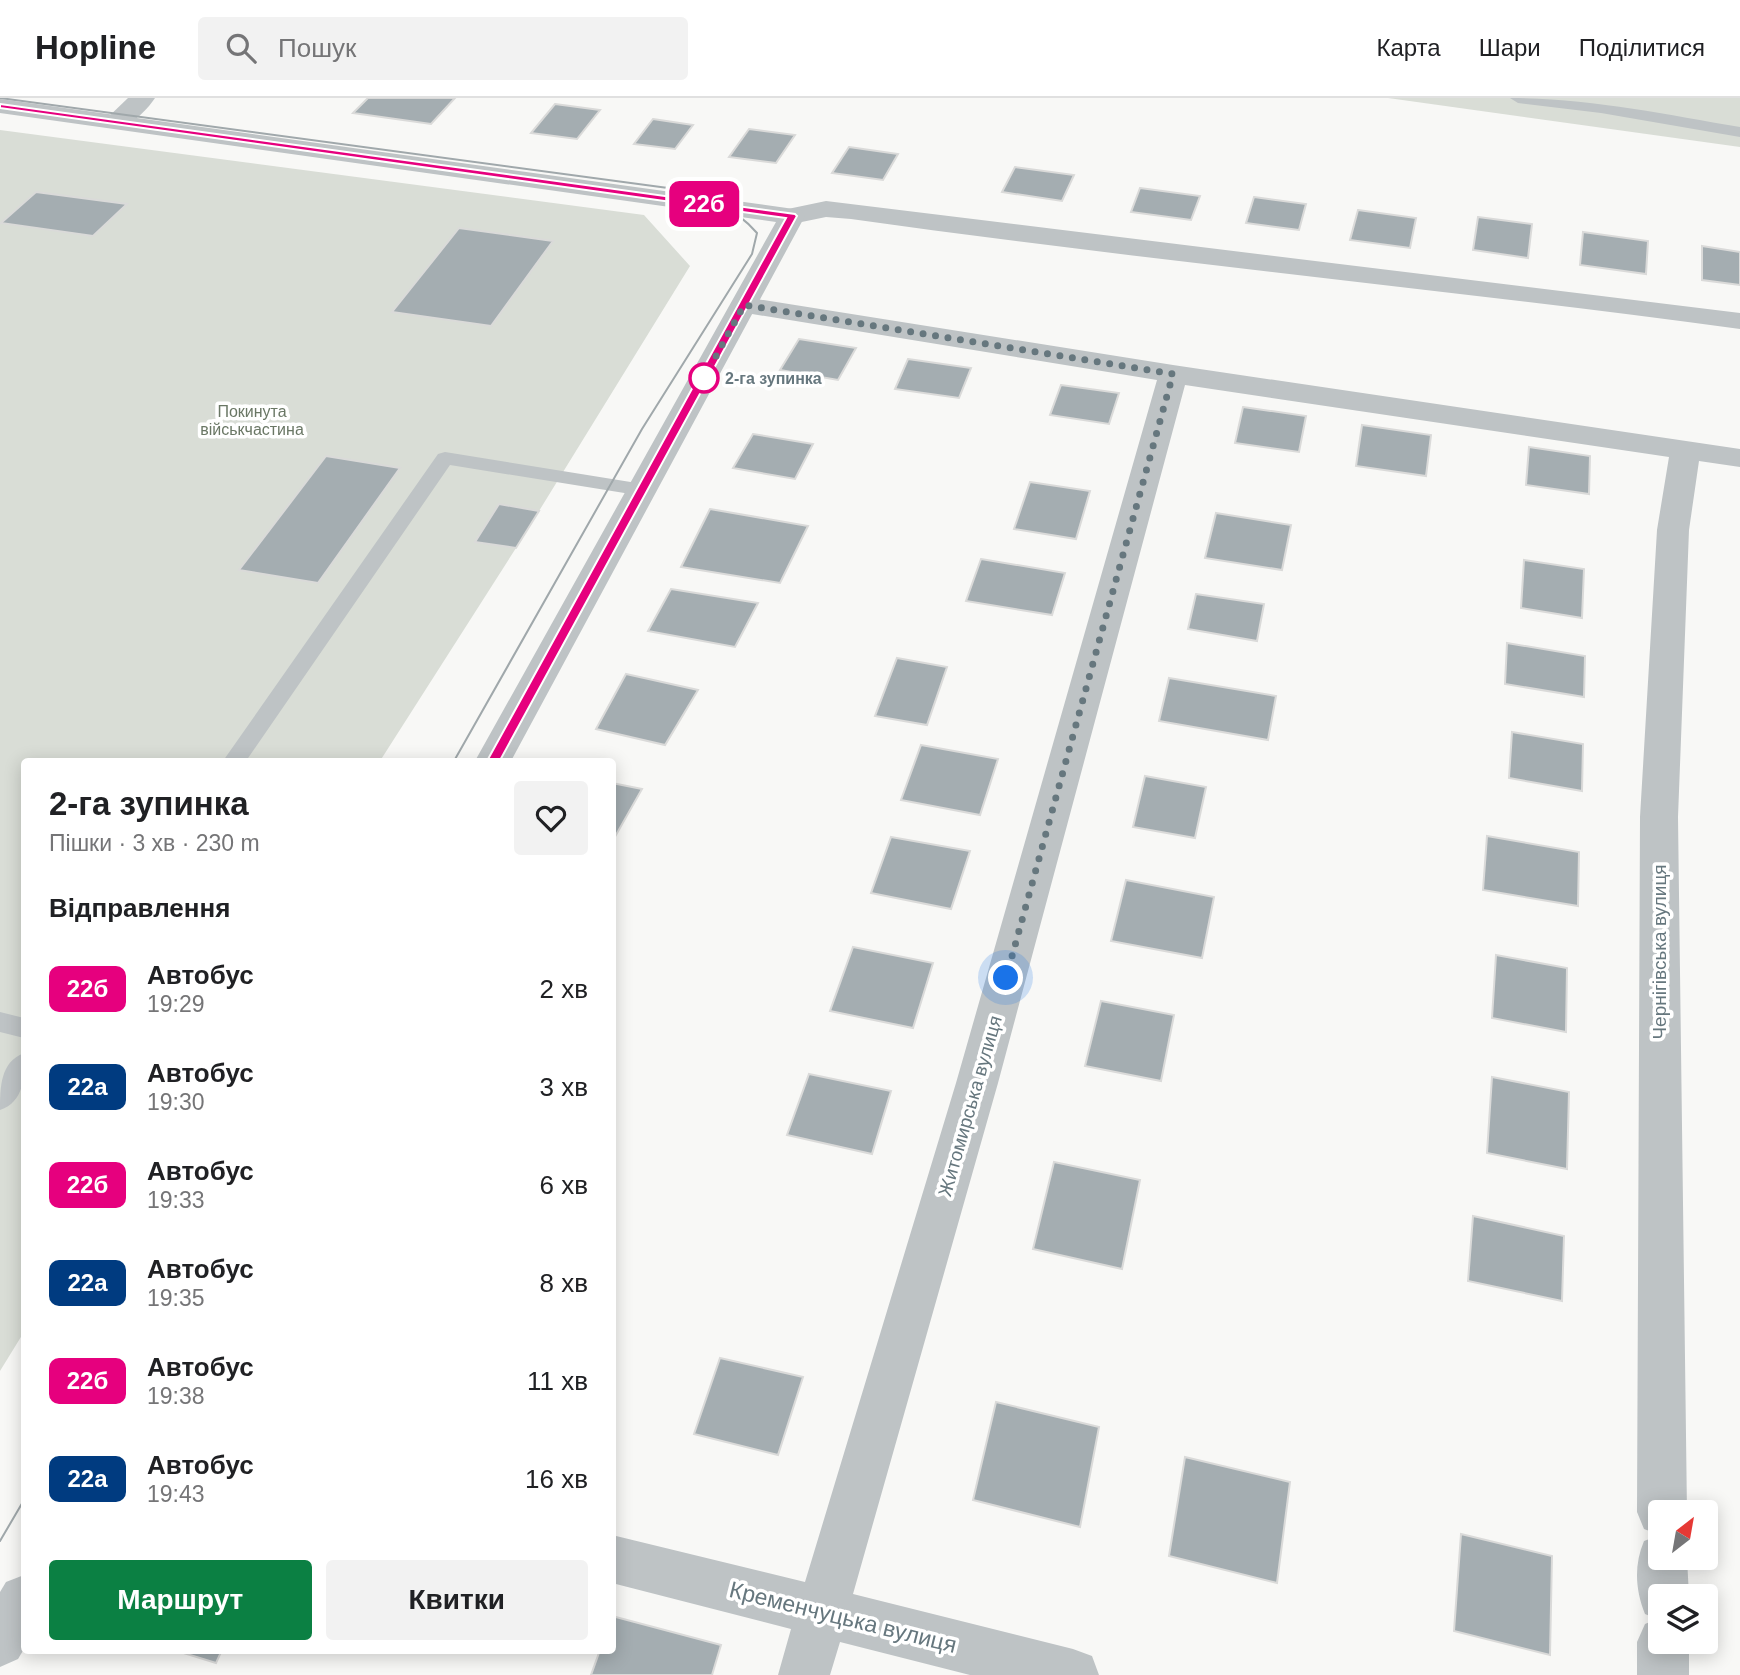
<!DOCTYPE html>
<html lang="uk">
<head>
<meta charset="utf-8">
<style>
  body { margin:0; font-family:Arial,sans-serif; background:#f2f2f2; color:#202124; height:100vh; display:flex; flex-direction:column; font-size:26px; white-space:nowrap }
  * { box-sizing:border-box; margin:0 }
  p { font-size:23px; color:#757577 }
  .icon { flex:none; width:38px; height:38px; fill:none; stroke:currentColor; stroke-width:2; stroke-linecap:round; stroke-linejoin:round }
  .map { position:relative; flex:1; overflow:hidden }
  .side { position:absolute; left:21px; top:660px; width:595px; height:896px; display:flex; flex-direction:column; background:#fff; border-radius:7px; box-shadow:0 4px 18px #0003 }
  .side>* { flex:none }
  .badge { padding:0 14px; border-radius:10px; font-size:24px; line-height:46px }
  .needle { width:46px; rotate:31deg }
  .buttons { position:absolute; left:1648px; top:1402px; display:grid; gap:14px }
  .buttons a { display:grid; place-items:center; width:70px; height:70px; border-radius:7px; background:#fff; box-shadow:0 4px 18px #0003; font-size:35px }
  .you { position:absolute; width:35px; height:35px; margin:-18px; border:5px solid #fff; border-radius:50%; background:#1a73e8; box-shadow:0 0 0 10px #1a73e833 }
  .map>.badge { position:absolute; translate:-50% -50%; box-shadow:0 0 0 4px #fff }
  h2 { padding:0 28px; font-size:26px; line-height:63px }
  .round { display:grid; place-items:center; flex:none; width:74px; height:74px; border-radius:7px; background:#f2f2f2 }
  .summary { display:flex; align-items:center; justify-content:space-between; height:119px; padding:0 28px }
  h1 { font-size:33px; font-weight:600; line-height:52px }
  .cta { display:flex; gap:14px; margin-top:auto; padding:14px 28px }
  .cta a { flex:1; height:80px; border-radius:7px; background:#0b8043; color:#fff; font-size:28px; font-weight:600; line-height:80px; text-align:center }
  .cta a+a { background:#f2f2f2; color:#202124 }
  ul { padding:0; list-style:none }
  li { display:flex; align-items:center; gap:21px; height:98px; padding:0 28px }
  li div { flex:1 }
  li b { display:block; font-size:26px }
  li em { font-style:normal }
  li .badge { min-width:77px; font-weight:700; text-align:center }
  header { display:flex; align-items:center; gap:42px; box-sizing:border-box; height:98px; padding:0 35px; background:#fff; border-bottom:2px solid #e0e0e0 }
  header strong { font-size:33px }
  nav { display:flex; gap:38px; margin-inline-start:auto; font-size:24px }
  .search { width:490px; height:63px; background:#f2f2f2; display:flex; align-items:center; gap:18px; box-sizing:border-box; padding:0 24px; border-radius:7px; color:#757577; font-size:26px }
  .map>svg:first-child { display:block }
</style>
</head>
<body>
<header>
<strong>Hopline</strong>
<div class="search"><svg class="icon" aria-label="search" viewBox="0 0 24 24"><circle cx="10" cy="10" r="6"/><path d="M15 15l6 6"/></svg>Пошук</div>
<nav><a>Карта</a><a>Шари</a><a>Поділитися</a></nav>
</header>
<div class="map">
<svg width="1740" height="1577" viewBox="0 0 1740 1577">
  <rect width="100%" height="100%" fill="#f8f8f6"/>
  <g fill="#d9ddd6">
    <path d="M 1388,0 L 1740,0 L 1740,49 Z"/>
    <path d="M 0,32 L 644,117 L 690,168 L 539,413 L 499,406 L 475,443 L 516,450 L 380,663 L 24,663 L 24,1234 L 0,1273 Z"/>
  </g>
  <g fill="#a4adb1" stroke="#dadad9" stroke-width="2">
    <path d="M 368,0 L 455,0 L 431,26 L 353,15 Z"/>
    <path d="M 555,6 L 600,12 L 577,41 L 531,35 Z"/>
    <path d="M 653,21 L 693,27 L 675,51 L 634,46 Z"/>
    <path d="M 749,31 L 795,37 L 776,65 L 729,59 Z"/>
    <path d="M 849,49 L 898,56 L 883,82 L 832,75 Z"/>
    <path d="M 1015,69 L 1074,77 L 1062,103 L 1002,94 Z"/>
    <path d="M 1140,90 L 1200,98 L 1191,122 L 1131,114 Z"/>
    <path d="M 36,94 L 127,106 L 93,138 L 1,125 Z"/>
    <path d="M 1254,99 L 1306,106 L 1299,132 L 1246,125 Z"/>
    <path d="M 1358,112 L 1416,120 L 1410,150 L 1350,142 Z"/>
    <path d="M 1478,119 L 1532,126 L 1528,160 L 1473,152 Z"/>
    <path d="M 459,130 L 553,143 L 491,228 L 392,214 Z"/>
    <path d="M 1583,134 L 1648,143 L 1646,176 L 1580,167 Z"/>
    <path d="M 1702,148 L 1740,154 L 1740,187 L 1702,182 Z"/>
    <path d="M 799,241 L 856,250 L 838,282 L 780,272 Z"/>
    <path d="M 908,261 L 971,270 L 959,300 L 895,291 Z"/>
    <path d="M 1061,287 L 1119,295 L 1109,326 L 1050,317 Z"/>
    <path d="M 1243,309 L 1306,318 L 1299,354 L 1235,345 Z"/>
    <path d="M 1362,327 L 1431,337 L 1426,378 L 1356,368 Z"/>
    <path d="M 753,336 L 813,346 L 795,381 L 733,370 Z"/>
    <path d="M 1529,349 L 1590,358 L 1589,396 L 1526,387 Z"/>
    <path d="M 326,358 L 400,370 L 318,485 L 239,472 Z"/>
    <path d="M 1030,384 L 1090,393 L 1076,441 L 1014,431 Z"/>
    <path d="M 499,406 L 539,413 L 516,450 L 475,444 Z"/>
    <path d="M 710,411 L 808,428 L 780,485 L 681,469 Z"/>
    <path d="M 1216,415 L 1291,427 L 1282,472 L 1205,460 Z"/>
    <path d="M 981,461 L 1065,475 L 1052,517 L 966,503 Z"/>
    <path d="M 1524,462 L 1584,471 L 1582,520 L 1521,510 Z"/>
    <path d="M 671,491 L 758,505 L 735,549 L 648,533 Z"/>
    <path d="M 1196,496 L 1264,506 L 1257,543 L 1188,531 Z"/>
    <path d="M 1507,545 L 1585,558 L 1584,599 L 1505,586 Z"/>
    <path d="M 897,560 L 947,569 L 927,627 L 875,618 Z"/>
    <path d="M 626,576 L 698,592 L 665,647 L 596,631 Z"/>
    <path d="M 1169,580 L 1276,598 L 1268,642 L 1159,623 Z"/>
    <path d="M 1512,634 L 1583,646 L 1582,693 L 1509,680 Z"/>
    <path d="M 921,647 L 998,661 L 980,717 L 901,702 Z"/>
    <path d="M 1145,678 L 1206,689 L 1195,740 L 1133,729 Z"/>
    <path d="M 612,685 L 642,691 L 612,744 Z"/>
    <path d="M 1487,738 L 1579,754 L 1578,808 L 1483,792 Z"/>
    <path d="M 891,739 L 970,753 L 951,811 L 871,795 Z"/>
    <path d="M 1126,782 L 1214,799 L 1202,860 L 1111,843 Z"/>
    <path d="M 853,849 L 933,865 L 913,930 L 830,913 Z"/>
    <path d="M 1496,857 L 1567,870 L 1566,934 L 1492,920 Z"/>
    <path d="M 1101,903 L 1174,917 L 1161,983 L 1085,968 Z"/>
    <path d="M 809,976 L 891,993 L 872,1056 L 787,1037 Z"/>
    <path d="M 1492,979 L 1569,994 L 1567,1071 L 1487,1055 Z"/>
    <path d="M 1054,1064 L 1140,1082 L 1122,1171 L 1033,1151 Z"/>
    <path d="M 1473,1118 L 1564,1138 L 1562,1203 L 1468,1183 Z"/>
    <path d="M 720,1260 L 803,1279 L 778,1357 L 694,1336 Z"/>
    <path d="M 996,1304 L 1099,1329 L 1080,1429 L 973,1402 Z"/>
    <path d="M 1185,1359 L 1290,1384 L 1277,1485 L 1169,1458 Z"/>
    <path d="M 1461,1436 L 1552,1458 L 1550,1557 L 1454,1533 Z"/>
    <path d="M 612,1518 L 721,1547 L 712,1577 L 591,1577 L 600,1552 L 612,1552 Z"/>
    <path d="M 174,1552 L 222,1552 L 216,1565 Z"/>
  </g>
  <g fill="none" stroke-linecap="round" stroke-linejoin="round">
    <g fill="#bec3c5" fill-rule="evenodd">
      <path d="M 1510,0 C 1588,0 1664,16 1740,29 L 1740,39 L 1601,15 L 1518,5 Z"/>
      <path d="M 445,354 L 643,386 L 650,388 L 653,392 L 650,396 L 643,398 L 450,367 L 246,663 L 223,663 L 438,356 Z"/>
      <path d="M 0,914 L 24,920 L 24,940 L 0,934 Z"/>
      <path d="M 24,955 C 26,977 24,1004 0,1012 C 0,990 0,964 24,955 Z"/>
    </g>
    <g fill="#bec3c5" fill-rule="evenodd">
      <path d="M 128,0 L 155,0 C 145,15 125,34 106,29 L 103,24 Z"/>
      <path d="M 826,103 L 1740,215 L 1740,231 C 1444,191 1147,163 851,121 L 826,119 L 792,126 L 783,124 L 779,118 L 783,112 Z"/>
      <path d="M 744,199 L 1173,267 L 1740,351 L 1740,369 L 1699,363 L 1689,432 L 1678,719 L 1687,1414 L 1661,1414 L 1661,1460 L 1687,1460 L 1689,1498 L 1661,1498 L 1661,1544 L 1689,1544 L 1689,1577 L 1637,1577 L 1637,1544 L 1645,1526 L 1657,1521 L 1645,1516 C 1635,1491 1634,1467 1644,1443 L 1660,1437 L 1644,1431 L 1637,1414 L 1640,719 L 1657,432 L 1669,359 L 1185,287 L 998,985 L 853,1496 L 1073,1551 L 1092,1558 L 1099,1577 L 970,1577 L 840,1544 L 830,1577 L 778,1577 L 791,1531 L 612,1485 L 612,1437 L 805,1484 L 956,985 L 1157,282 L 734,213 L 730,207 L 734,201 Z"/>
    </g>
    <g fill="#bec3c5" fill-rule="evenodd">
      <path d="M 0,1 L 801,112 L 805,118 L 511,663 L 475,663 L 776,124 L 0,15 Z"/>
      <path d="M 24,1477 L 24,1551 L 18,1561 L 0,1569 L 0,1494 L 6,1484 Z"/>
    </g>
    <g stroke="#a0a8ab" stroke-width="2">
      <path d="M 0,0 L 668,90 C 703,98 733,107 757,135 L 752,156 L 642,331 L 454,663"/>
      <path d="M 0,1443 L 24,1402"/>
    </g>
  </g>
  <path fill="#e6007e" stroke="#fff" stroke-width="2" d="M 0,6 L 795,116 L 797,118 L 498,666 L 489,666 L 487,663 L 786,120 L 0,10 Z"/>
  <g fill="none" stroke-linecap="round" stroke-linejoin="round">
    <path stroke="#66777e" stroke-width="7" stroke-dasharray="0 12.6" d="M 704,280 L 744,207 L 1173,276 L 1006,880"/>
  </g>
  <circle fill="#fff" stroke="#e6007e" stroke-width="3.5" cx="704" cy="280" r="14"/>
  <g text-anchor="middle" dominant-baseline="central" stroke-width="7" stroke-linejoin="round" paint-order="stroke">
    <g font-size="16" font-weight="bold" fill="#66777e" stroke="#fff" text-anchor="start">
      <text x="725" y="280">2-га зупинка</text>
    </g>
    <g font-size="16" fill="#6a7765" stroke="#fff">
      <text x="252" y="313">Покинута<tspan x="252" dy="18">військчастина</tspan></text>
    </g>
    <g font-size="19" fill="#66777e" stroke="#fff">
      <text transform="translate(1659 854) rotate(-90)">Чернігівська вулиця</text>
      <text transform="translate(970 1008) rotate(-74)">Житомирська вулиця</text>
    </g>
    <g font-size="23" fill="#66777e" stroke="#fff">
      <text transform="translate(843 1519) rotate(14)">Кременчуцька вулиця</text>
    </g>
  </g>
</svg>
<div class="buttons">
<a><svg class="needle" viewBox="-14 -14 28 28"><path d="M0-13l5 13h-10z" fill="#e53935"/><path d="M0 13l5-13h-10z" fill="#757577"/></svg></a>
<a><svg class="icon" aria-label="layers" viewBox="0 0 24 24"><path d="M12 4l9 5-9 5-9-5zM3 14l9 5 9-5"/></svg></a>
</div>
<div class="you" style="left:1006px;top:880px"></div>
<b class="badge" style="left:704px;top:106px;background:#e6007e;color:#fff">22б</b>
<section class="side">
<div class="summary"><div><h1>2-га зупинка</h1><p>Пішки · 3 хв · 230 m</p></div><a class="round"><svg class="icon" aria-label="heart" viewBox="0 0 24 24"><path d="M12 20l-8-8c-3-5 5-10 8-4 3-6 11-1 8 4z"/></svg></a></div>
<h2>Відправлення</h2>
<ul>
<li><span class="badge" style="background:#e6007e;color:#fff">22б</span><div><b>Автобус</b><p>19:29</p></div><em>2 хв</em></li>
<li><span class="badge" style="background:#003b80;color:#fff">22a</span><div><b>Автобус</b><p>19:30</p></div><em>3 хв</em></li>
<li><span class="badge" style="background:#e6007e;color:#fff">22б</span><div><b>Автобус</b><p>19:33</p></div><em>6 хв</em></li>
<li><span class="badge" style="background:#003b80;color:#fff">22a</span><div><b>Автобус</b><p>19:35</p></div><em>8 хв</em></li>
<li><span class="badge" style="background:#e6007e;color:#fff">22б</span><div><b>Автобус</b><p>19:38</p></div><em>11 хв</em></li>
<li><span class="badge" style="background:#003b80;color:#fff">22a</span><div><b>Автобус</b><p>19:43</p></div><em>16 хв</em></li>
</ul>
<div class="cta"><a>Маршрут</a><a>Квитки</a></div>
</section>
</div>
</body>
</html>
